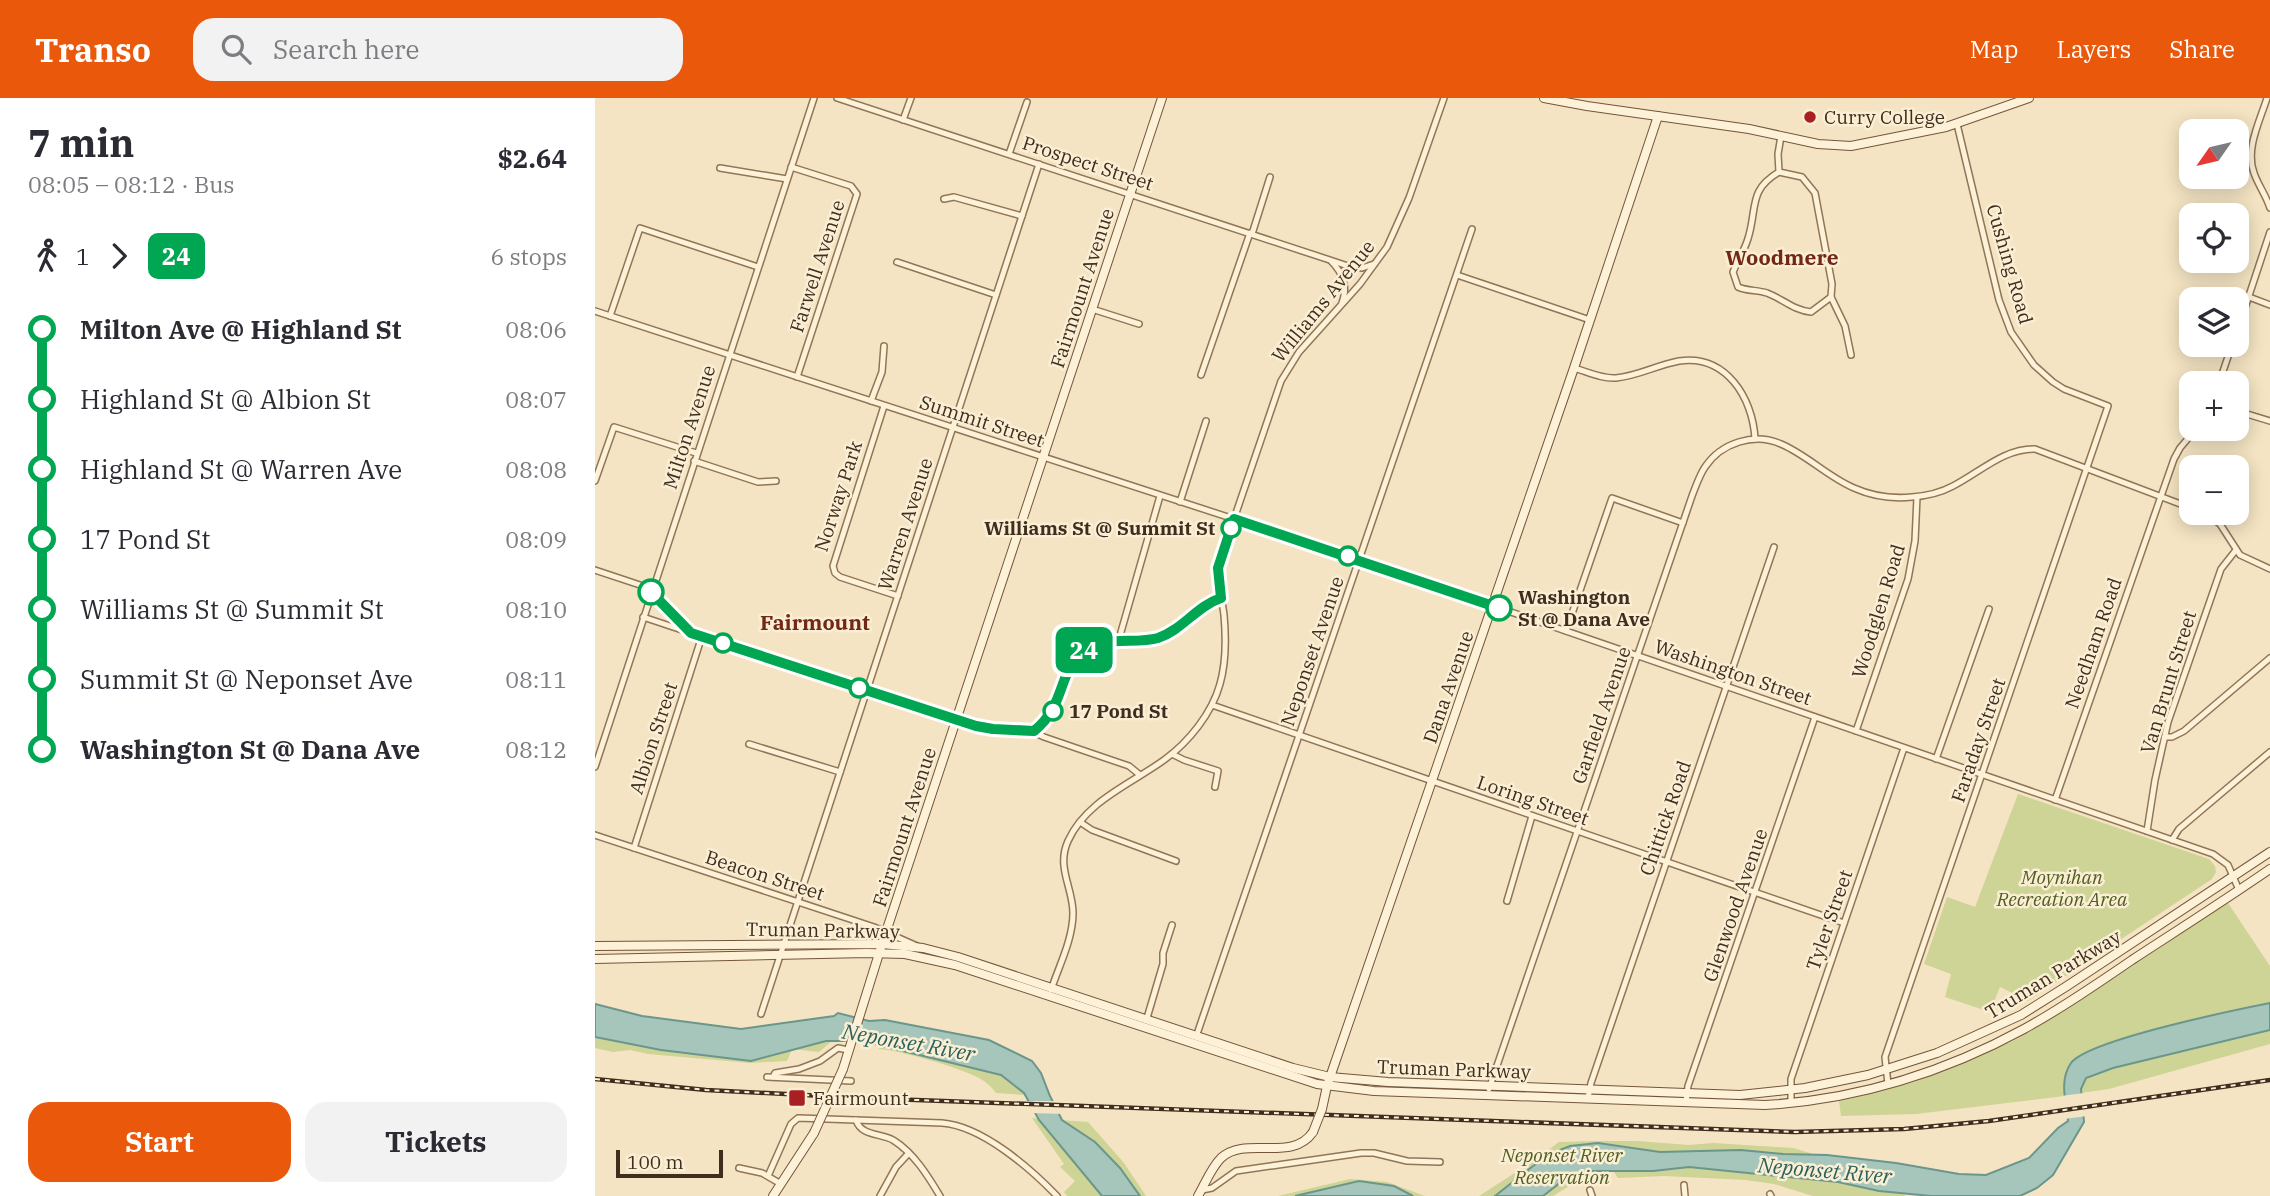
<!DOCTYPE html>
<html lang="en">
<head>
<meta charset="utf-8">
<style>
  body { margin:0; font-family:"IBM Plex Serif",serif; background:#f2f2f3; color:#2b2b33; height:100vh; display:flex; flex-direction:column; font-size:26px; white-space:nowrap }
  * { box-sizing:border-box; margin:0 }
  p { font-size:23px; color:#7c7c81 }
  .icon { flex:none; width:38px; height:38px; fill:none; stroke:currentColor; stroke-width:2; stroke-linecap:round; stroke-linejoin:round }
  .map { position:relative; flex:1; overflow:hidden }
  .drawer { display:flex; flex-direction:column; background:#fff; width:595px }
  .drawer>* { flex:none }
  .badge { padding:0 14px; border-radius:10px; font-size:24px; line-height:46px }
  .needle { width:46px; rotate:236deg }
  .buttons { position:absolute; left:1584px; top:21px; display:grid; gap:14px }
  .buttons a { display:grid; place-items:center; width:70px; height:70px; border-radius:14px; background:#fff; box-shadow:0 4px 18px #0003; font-size:35px }
  .scale { position:absolute; left:21px; bottom:18px; width:107px; box-sizing:border-box; padding-left:7px; border:4px solid #3f2d1d; border-top:0; font-size:19px; line-height:24px; white-space:nowrap; color:#3f2d1d; -webkit-text-stroke:5px #faeed4; paint-order:stroke }
  .map>.badge { position:absolute; translate:-50% -50%; box-shadow:0 0 0 4px #fff }
  .legs { display:flex; align-items:center; gap:10px; height:77px; padding:0 28px; font-size:23px }
  .legs p { margin-inline-start:auto }
  .headline { display:flex; align-items:center; justify-content:space-between; height:119px; padding:0 28px }
  h1 { font-size:38px; font-weight:800; line-height:52px }
  .button { display:flex; gap:14px; margin-top:auto; padding:14px 28px }
  .button a { flex:1; height:80px; border-radius:21px; background:#ea580c; color:#fff; font-size:28px; font-weight:800; line-height:80px; text-align:center }
  .button a+a { background:#f2f2f3; color:#2b2b33 }
  ul { padding:0 28px; list-style:none }
  li { display:flex; align-items:center; gap:24px; height:70px; font-size:26px }
  li i { display:grid; place-items:center; width:10px; height:100%; margin:0 9px; background:currentColor }
  li i::after { content:''; width:18px; height:18px; margin:-9px; border:5px solid; border-radius:50%; background:#fff }
  li p { margin-inline-start:auto }
  li:first-child i { background:linear-gradient(#0000 50%,currentColor 0) }
  li:last-child i { background:linear-gradient(currentColor 50%,#0000 0) }
  header { display:flex; align-items:center; gap:42px; box-sizing:border-box; height:98px; padding:0 35px; background:#ea580c; color:#fff }
  header strong { font-size:33px }
  nav { display:flex; gap:38px; margin-inline-start:auto; font-size:24px }
  .search { width:490px; height:63px; background:#f2f2f3; display:flex; align-items:center; gap:18px; box-sizing:border-box; padding:0 24px; border-radius:21px; color:#7c7c81; font-size:26px }
  main { display:flex; flex:1; min-height:0 }
  .map>svg:first-child { display:block }
</style>
</head>
<body>
<header>
<strong>Transo</strong>
<div class="search"><svg class="icon" aria-label="search" viewBox="0 0 24 24"><circle cx="10" cy="10" r="6"/><path d="M15 15l6 6"/></svg>Search here</div>
<nav><a>Map</a><a>Layers</a><a>Share</a></nav>
</header>
<main>
<section class="drawer">
<div class="headline"><div><h1>7 min</h1><p>08:05 – 08:12 · Bus</p></div><b>$2.64</b></div>
<div class="legs"><svg class="icon" aria-label="walk" viewBox="0 0 24 24"><circle cx="13" cy="4" r="2"/><path d="M13 8l-2 6 4 7M11 14l-3 7M7 12l3-4h3l4 4"/></svg>1<svg class="icon" aria-label="forward" viewBox="0 0 24 24"><path d="M9 5l7 7-7 7"/></svg><b class="badge" style="background:#00a651;color:#fff">24</b><p>6 stops</p></div>
<ul>
<li><i style="color:#00a651"></i><b>Milton Ave @ Highland St</b><p>08:06</p></li>
<li><i style="color:#00a651"></i><span>Highland St @ Albion St</span><p>08:07</p></li>
<li><i style="color:#00a651"></i><span>Highland St @ Warren Ave</span><p>08:08</p></li>
<li><i style="color:#00a651"></i><span>17 Pond St</span><p>08:09</p></li>
<li><i style="color:#00a651"></i><span>Williams St @ Summit St</span><p>08:10</p></li>
<li><i style="color:#00a651"></i><span>Summit St @ Neponset Ave</span><p>08:11</p></li>
<li><i style="color:#00a651"></i><b>Washington St @ Dana Ave</b><p>08:12</p></li>
</ul>
<div class="button"><a>Start</a><a>Tickets</a></div>
</section>
<div class="map">
<svg width="1675" height="1098" viewBox="0 0 1675 1098">
  <rect width="100%" height="100%" fill="#f4e4c3"/>
  <g fill="#ced495">
    <path d="M 1423,696 L 1614,761 L 1620,768 L 1621,774 L 1617,781 L 1433,903 L 1405,889 L 1395,914 L 1350,899 L 1356,876 L 1329,866 L 1352,799 L 1380,809 Z"/>
    <path d="M 1633,805 L 1675,868 L 1675,905 L 1539,937 L 1495,952 L 1469,989 L 1470,998 L 1321,1016 L 1246,1018 L 1244,1003 L 1319,984 L 1418,943 L 1459,919 Z"/>
    <path d="M 0,923 L 238,942 L 224,954 L 197,951 L 192,963 L 155,965 L 53,956 L 35,952 L 18,954 L 0,950 Z"/>
    <path d="M 270,932 L 383,955 L 444,998 L 401,995 C 396,988 391,984 384,980 C 366,970 304,952 284,951 L 286,946 L 266,943 Z"/>
    <path d="M 1675,932 L 1675,946 L 1514,991 L 1486,995 L 1488,983 L 1505,973 Z"/>
    <path d="M 437,1020 L 493,1024 L 529,1065 L 551,1098 L 472,1098 L 469,1094 L 480,1083 L 465,1069 L 469,1066 Z"/>
    <path d="M 1000,1043 L 1042,1043 L 1094,1047 L 1118,1045 L 1198,1050 L 1228,1059 L 1302,1091 L 1311,1098 L 1218,1098 L 1179,1086 L 1151,1082 L 1069,1078 L 1023,1080 L 1015,1068 L 989,1069 L 993,1082 L 976,1087 L 958,1098 L 884,1098 L 940,1062 L 964,1044 Z"/>
    <path d="M 755,1081 L 792,1084 L 830,1098 L 683,1098 Z"/>
  </g>
  <g fill="#a6c6bc" stroke="#6b968b" stroke-width="2">
    <path d="M 1675,905 L 1675,932 L 1518,970 L 1491,980 L 1486,991 L 1489,1024 L 1458,1077 L 1442,1090 L 1425,1098 L 1336,1098 L 1284,1093 L 1243,1084 L 1094,1069 L 1058,1073 L 991,1073 L 974,1078 L 948,1098 L 900,1098 L 938,1068 L 965,1052 L 975,1048 L 1003,1045 L 1065,1054 L 1146,1052 L 1188,1056 L 1232,1057 L 1301,1065 L 1364,1076 L 1391,1077 L 1434,1060 L 1463,1030 L 1473,1023 C 1471,1004 1464,982 1476,965 C 1493,942 1640,912 1675,905 Z"/>
    <path d="M 0,906 L 47,918 L 146,931 L 239,918 L 243,915 L 274,923 L 290,922 L 394,942 L 437,963 L 446,975 L 455,998 L 467,1022 L 500,1044 L 525,1070 L 545,1098 L 507,1098 L 444,1022 L 429,995 L 406,977 L 267,943 L 231,943 L 156,963 L 66,952 L 0,939 Z"/>
    <path d="M 764,1083 L 799,1088 L 818,1098 L 700,1098 Z"/>
  </g>
  <g fill="#f4e4c3">
    <path d="M 1489,995 L 1492,1018 L 1469,1021 L 1466,998 Z"/>
    <path d="M 429,1003 L 461,1003 L 468,1016 L 436,1015 Z"/>
  </g>
  <g fill="none" stroke-linecap="round" stroke-linejoin="round">
    <g stroke="#917557" stroke-width="8">
      <g id="street">
        <path d="M 242,0 L 753,168 L 767,170 L 779,166"/>
        <path d="M 1672,0 C 1665,23 1650,51 1659,75 C 1663,87 1671,97 1675,110"/>
        <path d="M 308,22 L 316,0"/>
        <path d="M 414,56 L 432,4"/>
        <path d="M 196,69 L 256,88 L 262,96 L 202,279"/>
        <path d="M 125,70 L 192,81"/>
        <path d="M 1184,74 L 1207,79 L 1220,95 L 1237,186 L 1236,199 L 1216,214 C 1198,212 1188,201 1172,195 C 1162,192 1152,193 1143,189 L 1138,174 C 1143,162 1151,150 1154,137 C 1162,108 1154,92 1184,74 L 1183,56 L 1186,38"/>
        <path d="M 349,101 L 359,99 L 427,118"/>
        <path d="M 657,136 L 675,79"/>
        <path d="M 736,163 C 748,175 753,189 747,205"/>
        <path d="M 302,164 L 401,197"/>
        <path d="M 862,177 L 995,222"/>
        <path d="M 1236,199 L 1250,228 L 1256,257"/>
        <path d="M 1654,199 L 1675,207"/>
        <path d="M 497,211 L 544,226"/>
        <path d="M 0,213 L 765,462 L 1618,756 L 1633,767 L 1644,792"/>
        <path d="M 15,218 L 45,130 L 163,169"/>
        <path d="M 1642,234 L 1675,134"/>
        <path d="M 979,270 C 993,274 1007,281 1021,280 C 1043,278 1062,267 1084,263 C 1131,256 1158,300 1160,341"/>
        <path d="M 606,277 L 655,135"/>
        <path d="M 1624,285 L 1637,247"/>
        <path d="M 276,303 L 287,274 L 289,248"/>
        <path d="M 289,308 L 238,468 L 240,475 L 245,479 L 303,498"/>
        <path d="M 1642,313 L 1675,323"/>
        <path d="M 99,363 L 163,384 L 181,383"/>
        <path d="M 0,383 L 19,329 L 101,355"/>
        <path d="M 585,404 L 611,323"/>
        <path d="M 1610,415 L 1625,426 L 1645,457 L 1675,471"/>
        <path d="M 0,472 L 57,491"/>
        <path d="M 56,494 L 96,535 L 381,628 C 403,634 429,628 449,639 L 534,668 L 545,677"/>
        <path d="M 48,519 L 93,534"/>
        <path d="M 971,533 L 1017,400 L 1088,425"/>
        <path d="M 525,544 L 526,534 L 565,398"/>
        <path d="M 617,607 L 1249,825"/>
        <path d="M 439,633 C 470,608 463,577 485,556 C 504,536 538,548 563,540 C 587,532 602,508 626,500"/>
        <path d="M 1261,633 L 1313,481 L 1320,443 L 1322,399"/>
        <path d="M 1570,639 L 1577,639 L 1589,633 L 1675,560"/>
        <path d="M 154,646 L 245,674"/>
        <path d="M 577,656 L 589,662 L 623,673 L 620,689"/>
        <path d="M 1341,661 L 1394,511"/>
        <path d="M 0,669 L 219,0"/>
        <path d="M 1460,702 L 1579,361 L 1585,350 L 1601,331"/>
        <path d="M 485,724 L 497,732 L 581,763"/>
        <path d="M 1552,733 L 1560,682 L 1573,624 L 1626,471 L 1641,452"/>
        <path d="M 0,737 L 279,829 L 322,848"/>
        <path d="M 1577,742 L 1584,731 L 1675,654"/>
        <path d="M 39,750 L 107,538"/>
        <path d="M 912,803 L 937,718"/>
        <path d="M 456,892 C 464,868 478,841 478,815 C 478,790 461,769 473,743 C 491,703 536,686 569,662 C 594,644 617,615 625,586 C 631,565 631,539 629,517 C 627,500 621,482 624,465 L 686,283 L 704,254 L 765,186 L 792,149 L 814,100 L 849,0"/>
        <path d="M 166,916 L 444,66"/>
        <path d="M 552,920 L 568,866 L 568,855 L 577,827"/>
        <path d="M 601,939 L 877,131"/>
        <path d="M 172,979 L 256,983"/>
        <path d="M 178,979 L 180,975 L 204,971 L 225,963 L 243,950 L 253,952"/>
        <path d="M 1293,986 L 1290,959 L 1513,308 L 1469,291 L 1458,284 L 1439,267 L 1416,234 L 1404,202 L 1362,26"/>
        <path d="M 894,991 L 1097,398 C 1101,388 1104,378 1110,369 C 1126,345 1159,334 1186,346 C 1212,357 1233,379 1259,390 C 1277,398 1297,401 1317,399 C 1331,398 1345,395 1358,388 C 1384,375 1409,350 1440,351 L 1596,410"/>
        <path d="M 993,1000 L 996,985 L 1179,449"/>
        <path d="M 1091,1004 L 1093,988 L 1220,619"/>
        <path d="M 1196,1005 L 1196,981 L 1309,650"/>
        <path d="M 261,1022 C 266,1038 285,1035 298,1042 C 319,1055 333,1078 345,1098"/>
        <path d="M 144,1070 L 167,1075 L 186,1086"/>
        <path d="M 173,1078 L 196,1026 L 203,1020 L 347,1025 C 387,1028 435,1070 462,1098"/>
        <path d="M 1089,1087 L 1090,1098"/>
        <path d="M 607,1092 L 617,1090 L 641,1073 L 766,1055 L 779,1055 L 812,1063 L 845,1064"/>
        <path d="M 995,1092 L 997,1098"/>
        <path d="M 1175,1096 L 1176,1098"/>
        <path d="M 285,1098 L 301,1069 L 314,1055"/>
      </g>
    </g>
    <g stroke="#73553a" stroke-width="10">
      <g id="secondary">
        <path d="M 949,0 L 992,8 L 1154,31 L 1223,46 L 1256,48 L 1351,29 L 1434,0"/>
        <path d="M 0,848 L 287,846 L 328,850 L 363,859 L 698,970 L 735,979 L 793,984 L 1145,997 L 1210,990 L 1273,977 L 1342,955 L 1426,917 L 1472,888 L 1675,754"/>
        <path d="M 0,861 L 272,855 L 310,856 L 360,867 L 722,986 L 779,993 L 1170,1007 C 1261,1002 1350,974 1429,931 C 1467,910 1502,886 1537,862 C 1583,832 1630,802 1675,771"/>
        <path d="M 248,971 L 287,846 L 567,0"/>
        <path d="M 727,1011 L 732,988 L 979,270 L 1063,18"/>
        <path d="M 178,1098 L 219,1035"/>
        <path d="M 603,1098 C 610,1086 616,1070 626,1060 C 651,1037 697,1065 718,1034"/>
      </g>
    </g>
    <use href="#street" stroke="#fdf1d8" stroke-width="5"/>
    <use href="#secondary" stroke="#fdf1d8" stroke-width="8"/>
    <g stroke="#3f2d1d" stroke-width="4.5">
      <path id="rail" d="M 0,981 L 111,992 L 267,1000 L 1200,1034 L 1309,1031 L 1394,1023 L 1675,982"/>
    </g>
    <use href="#rail" stroke="#faeed4" stroke-width="2" stroke-dasharray="5" stroke-linecap="butt"/>
    <g stroke="#73553a" stroke-width="10" stroke-linecap="butt">
      <g id="secondary-bridge">
        <path d="M 718,1034 L 727,1011"/>
        <path d="M 219,1035 L 248,971"/>
      </g>
    </g>
    <use href="#secondary-bridge" stroke="#fdf1d8" stroke-width="8"/>
  </g>
  <g fill="none" stroke-linecap="round" stroke-linejoin="round">
    <g stroke="#fff" stroke-width="16">
      <path id="line-1" d="M 56,494 L 96,535 L 381,628 L 398,631 L 439,633 C 470,608 463,577 485,556 C 504,536 539,547 563,540 C 587,532 602,508 626,500 L 623,470 L 639,421 L 904,510"/>
    </g>
    <use href="#line-1" stroke="#00a651" stroke-width="10"/>
  </g>
  <g fill="#a91f22" stroke="#faeed4" stroke-width="2.5">
    <circle cx="1215" cy="19" r="7"/>
    <rect x="193" y="991" width="18" height="18" rx="3.5"/>
  </g>
  <g fill="#fff" stroke="#00a651" stroke-width="3.5">
    <circle cx="636" cy="430" r="9"/>
    <circle cx="753" cy="458" r="9"/>
    <circle cx="56" cy="494" r="12"/>
    <circle cx="904" cy="510" r="12"/>
    <circle cx="128" cy="545" r="9"/>
    <circle cx="264" cy="590" r="9"/>
    <circle cx="458" cy="613" r="9"/>
  </g>
  <g text-anchor="middle" dominant-baseline="central" stroke-width="5" stroke-linejoin="round" paint-order="stroke">
    <g font-size="19" fill="#3f2d1d" stroke="#faeed4" text-anchor="start">
      <text x="1229" y="19">Curry College</text>
      <text x="218" y="1000">Fairmount</text>
    </g>
    <g font-size="19" fill="#3f2d1d" stroke="#faeed4">
      <text transform="translate(493 65) rotate(18)">Prospect Street</text>
      <text transform="translate(1415 166) rotate(74)">Cushing Road</text>
      <text transform="translate(222 168) rotate(-72)">Farwell Avenue</text>
      <text transform="translate(487 190) rotate(-72)">Fairmount Avenue</text>
      <text transform="translate(728 203) rotate(-51)">Williams Avenue</text>
      <text transform="translate(387 323) rotate(18)">Summit Street</text>
      <text transform="translate(94 329) rotate(-72)">Milton Avenue</text>
      <text transform="translate(243 398) rotate(-72)">Norway Park</text>
      <text transform="translate(310 426) rotate(-72)">Warren Avenue</text>
      <text transform="translate(1283 513) rotate(-73)">Woodglen Road</text>
      <text transform="translate(1498 545) rotate(-71)">Needham Road</text>
      <text transform="translate(717 553) rotate(-71)">Neponset Avenue</text>
      <text transform="translate(1138 574) rotate(19)">Washington Street</text>
      <text transform="translate(1573 584) rotate(-73)">Van Brunt Street</text>
      <text transform="translate(853 589) rotate(-71)">Dana Avenue</text>
      <text transform="translate(1006 617) rotate(-71)">Garfield Avenue</text>
      <text transform="translate(58 640) rotate(-72)">Albion Street</text>
      <text transform="translate(1383 642) rotate(-71)">Faraday Street</text>
      <text transform="translate(938 702) rotate(19)">Loring Street</text>
      <text transform="translate(1070 720) rotate(-71)">Chittick Road</text>
      <text transform="translate(309 729) rotate(-72)">Fairmount Avenue</text>
      <text transform="translate(170 777) rotate(18)">Beacon Street</text>
      <text transform="translate(1140 807) rotate(-71)">Glenwood Avenue</text>
      <text transform="translate(1234 822) rotate(-71)">Tyler Street</text>
      <text transform="translate(228 832) rotate(1)">Truman Parkway</text>
      <text transform="translate(1458 876) rotate(-31)">Truman Parkway</text>
      <text transform="translate(859 971) rotate(2)">Truman Parkway</text>
    </g>
    <g font-size="19" font-weight="bold" fill="#3f2d1d" stroke="#faeed4" text-anchor="start">
      <text x="620" y="430" text-anchor="end">Williams St @ Summit St</text>
      <text x="923" y="499">Washington<tspan x="923" dy="22">St @ Dana Ave</tspan></text>
      <text x="474" y="613">17 Pond St</text>
    </g>
    <g font-size="19" font-style="italic" fill="#505e21" stroke="#faeed4">
      <text x="1467" y="779">Moynihan<tspan x="1467" dy="22">Recreation Area</tspan></text>
      <text x="967" y="1057">Neponset River<tspan x="967" dy="22">Reservation</tspan></text>
    </g>
    <g font-size="21" font-weight="bold" fill="#722816" stroke="#faeed4">
      <text x="1187" y="159">Woodmere</text>
      <text x="220" y="524">Fairmount</text>
    </g>
    <g font-size="21" font-style="italic" fill="#2a615c" stroke="#faeed4">
      <text transform="translate(314 944) rotate(10)">Neponset River</text>
      <text transform="translate(1230 1072) rotate(5)">Neponset River</text>
    </g>
  </g>
</svg>
<div class="buttons">
<a><svg class="needle" viewBox="-14 -14 28 28"><path d="M0-13l5 13h-10z" fill="#e53935"/><path d="M0 13l5-13h-10z" fill="#7c7c81"/></svg></a>
<a><svg class="icon" aria-label="locate" viewBox="0 0 24 24"><circle cx="12" cy="12" r="6"/><path d="M12 2v4M12 18v4M2 12h4M18 12h4"/></svg></a>
<a><svg class="icon" aria-label="layers" viewBox="0 0 24 24"><path d="M12 4l9 5-9 5-9-5zM3 14l9 5 9-5"/></svg></a>
<a>+</a>
<a>−</a>
</div>
<div class="scale">100 m</div>
<b class="badge" style="left:489px;top:552px;background:#00a651;color:#fff">24</b>
</div>
</main>
</body>
</html>
